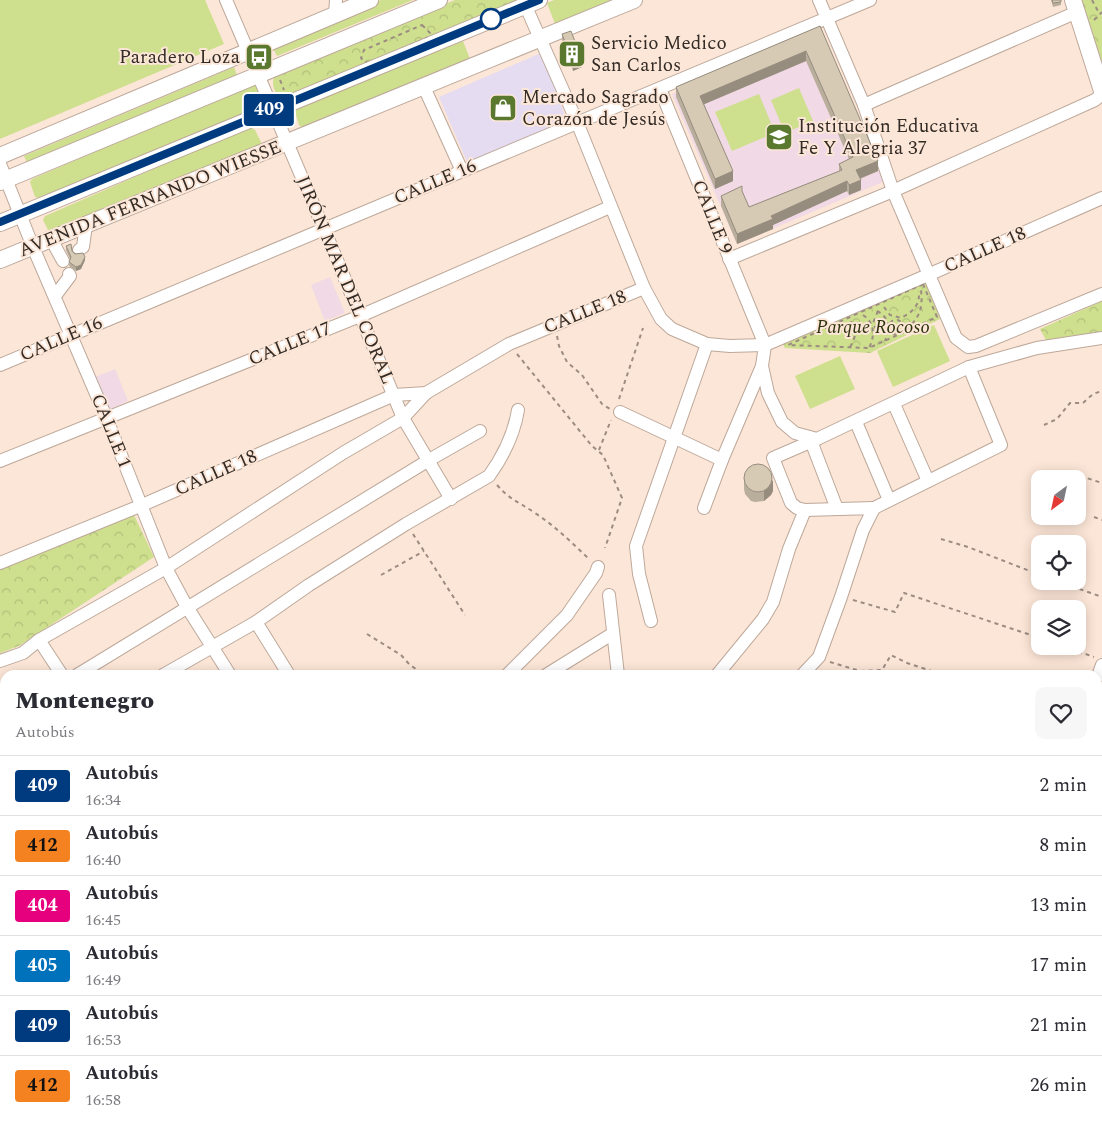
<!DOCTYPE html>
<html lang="es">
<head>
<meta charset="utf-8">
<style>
  body { margin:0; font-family:Spectral,serif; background:#f7f7f7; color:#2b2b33; height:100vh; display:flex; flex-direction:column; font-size:19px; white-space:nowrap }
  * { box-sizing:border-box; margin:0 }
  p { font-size:16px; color:#7c7c81 }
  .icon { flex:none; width:28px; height:28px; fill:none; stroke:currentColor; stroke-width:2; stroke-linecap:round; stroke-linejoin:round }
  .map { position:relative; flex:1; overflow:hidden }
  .panel { position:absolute; left:0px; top:670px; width:1102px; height:456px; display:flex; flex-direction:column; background:#fff; border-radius:15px 15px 0 0; box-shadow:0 2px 12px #0003 }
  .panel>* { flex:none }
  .badge { padding:0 10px; border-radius:4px; font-size:18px; line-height:32px }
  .needle { width:32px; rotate:213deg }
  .tools { position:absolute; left:1031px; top:470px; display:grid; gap:10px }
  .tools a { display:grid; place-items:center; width:55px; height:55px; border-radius:10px; background:#fff; box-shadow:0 2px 12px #0003; font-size:25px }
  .map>.badge { position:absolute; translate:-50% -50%; box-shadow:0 0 0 2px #fff }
  .round { display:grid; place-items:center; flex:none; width:52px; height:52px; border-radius:10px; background:#f7f7f7 }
  .summary { display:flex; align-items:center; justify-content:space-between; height:85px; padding:0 15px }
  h1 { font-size:24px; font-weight:800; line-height:38px }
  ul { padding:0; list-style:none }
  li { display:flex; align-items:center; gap:15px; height:60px; padding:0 15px; border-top:1px solid #e1e1e2 }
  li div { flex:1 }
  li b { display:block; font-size:19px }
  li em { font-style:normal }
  li .badge { min-width:55px; font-weight:700; text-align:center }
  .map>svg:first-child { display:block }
</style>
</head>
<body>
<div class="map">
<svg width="1102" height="1126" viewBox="0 0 1102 1126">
  <defs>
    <pattern id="forest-crowns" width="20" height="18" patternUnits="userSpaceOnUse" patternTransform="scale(1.25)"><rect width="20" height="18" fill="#cedf8e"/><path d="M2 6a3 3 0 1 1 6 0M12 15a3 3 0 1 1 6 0" fill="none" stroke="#b1c07a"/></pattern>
  </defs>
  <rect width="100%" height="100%" fill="#fce6d7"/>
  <path fill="#e5dcf2" d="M 541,53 L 567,120 L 467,162 L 439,97 Z"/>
  <g fill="#f1d9e5">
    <path d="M 821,34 L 885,181 L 737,244 L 672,94 Z"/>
    <path d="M 330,277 L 345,313 L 325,321 L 311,285 Z"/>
    <path d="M 115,369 L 128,401 L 108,410 L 95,377 Z"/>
  </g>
  <g fill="#cedf8e">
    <path d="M 0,0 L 205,0 L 224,44 L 0,139 Z"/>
    <path d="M 381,0 L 413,0 L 277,56 L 272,46 Z"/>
    <path d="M 554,0 L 612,0 L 555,24 L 547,3 Z"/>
    <path d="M 463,41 L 470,59 L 304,129 L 299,125 L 294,108 Z"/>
    <path d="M 234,67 L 237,75 L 27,163 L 24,156 Z"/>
    <path d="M 250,85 L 257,85 L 262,103 L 258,108 L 39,198 L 35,197 L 30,182 L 32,179 Z"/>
    <path d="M 799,88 L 813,121 L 785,133 L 771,100 Z"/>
    <path d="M 759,94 L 775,133 L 732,151 L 715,112 Z"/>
    <path d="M 250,127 L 255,130 L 263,146 L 55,234 L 48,230 L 43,220 L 45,216 Z"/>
    <path d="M 934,325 L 950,361 L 893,387 L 877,351 Z"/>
    <path d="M 840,356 L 855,389 L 810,409 L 795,376 Z"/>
    <path d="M 1102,706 L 1102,903 L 1098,900 L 1098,721 Z"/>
  </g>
  <g fill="url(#forest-crowns)">
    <path d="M 455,0 L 517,0 L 516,3 L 284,99 C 275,95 271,86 274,77 L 281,72 Z"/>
    <path d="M 1077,0 L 1102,0 L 1102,79 Z"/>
    <path d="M 926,280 L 940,319 L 870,353 L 785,348 L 782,342 Z"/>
    <path d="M 1102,301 L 1102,335 L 1046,340 L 1040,329 Z"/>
    <path d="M 134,515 L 154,557 L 19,646 L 0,653 L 0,570 Z"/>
  </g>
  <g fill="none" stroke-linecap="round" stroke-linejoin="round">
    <g stroke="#bda89a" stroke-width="14">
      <g id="minor">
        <path d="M 226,0 L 324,229 L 403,418 L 451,499"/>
        <path d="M 523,0 L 577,122 L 644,288"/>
        <path d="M 819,0 L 864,105 L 893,191 L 956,338 L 968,347 L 976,346 L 1102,294"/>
        <path d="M 335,15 L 336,0"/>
        <path d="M 424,87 L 462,171"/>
        <path d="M 660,89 L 765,345 L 762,366 L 768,393 L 782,422 L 795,433 L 817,439 L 969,367 L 1037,348 L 1102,338"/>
        <path d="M 864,105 L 1077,12"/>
        <path d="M 0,164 L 33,247 L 106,417 L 166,568 L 187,607 L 230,675"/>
        <path d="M 51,239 L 63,261"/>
        <path d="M 79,250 L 83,247 L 86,225"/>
        <path d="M 729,259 L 893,191 L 1095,100 L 1102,94"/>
        <path d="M 55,296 L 70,276 L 69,274"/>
        <path d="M 0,365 L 870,0"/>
        <path d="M 894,404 L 928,481"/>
        <path d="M 620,412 L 722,460"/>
        <path d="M 856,422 L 889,500"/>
        <path d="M 811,441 L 837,509"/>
        <path d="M 0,461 L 360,316 L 610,207"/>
        <path d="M 704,508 L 722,460 L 762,366"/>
        <path d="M 874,508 L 1001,445 L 969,367"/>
        <path d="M 0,563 L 140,506 L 394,395 L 426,393 L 509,344 L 644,288 L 661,319 L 672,329 L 707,344 L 730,346 L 765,345 L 928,275 L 1102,198"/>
        <path d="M 609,595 L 618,675"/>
        <path d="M 651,621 L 639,574 L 636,546 L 707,344"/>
        <path d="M 256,622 L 289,675"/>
        <path d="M 39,640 L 62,675"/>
        <path d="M 0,661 L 23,653 L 39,640 L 166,568 L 343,453 L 403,418 L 426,393"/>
        <path d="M 77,675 L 429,460 L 480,431"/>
        <path d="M 163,675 L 256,622 L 309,585 L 406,524 L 489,476 C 504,455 514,435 518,410"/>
        <path d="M 507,675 L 567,615 L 596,573 L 598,567"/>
        <path d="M 546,675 L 612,634"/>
        <path d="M 717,675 L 763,619 L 773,602 L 789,549 L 805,510"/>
        <path d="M 802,675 L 819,657 L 841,597 L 863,530 L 874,508 L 805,510 L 797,508 L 791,503 L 773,458 L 817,439"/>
        <path d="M 1098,676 L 1102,665"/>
        <path d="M 0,980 L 5,995"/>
        <path d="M 36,1121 L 36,1126"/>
        <path d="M 168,1121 L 170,1126"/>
        <path d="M 247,1121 L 250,1126"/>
        <path d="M 326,1121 L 329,1126"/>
        <path d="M 201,1126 L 207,1121"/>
        <path d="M 968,1126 L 968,1121"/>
        <path d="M 999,1126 L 999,1121"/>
      </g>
    </g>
    <g stroke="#bda89a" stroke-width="18">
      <g id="major">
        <path d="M 1073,0 L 1102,91"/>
        <path d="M 0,156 L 370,0"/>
        <path d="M 0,182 L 439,0"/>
        <path d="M 0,223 L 539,0"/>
        <path d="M 0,260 L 634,0"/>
      </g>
    </g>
    <g stroke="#9c8c82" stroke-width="2" stroke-dasharray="4 4" stroke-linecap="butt">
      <path d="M 1092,0 L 1099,13"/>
      <path d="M 1094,20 L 1102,12"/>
      <path d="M 422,25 L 430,33 L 427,38 L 370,63 L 365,62 L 361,58 L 364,50 Z"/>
      <path d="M 280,80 L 284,90"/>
      <path d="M 923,284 L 937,317 L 869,348 L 788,345 Z"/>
      <path d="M 884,307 L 890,315 L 901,318 C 913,312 920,305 919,291"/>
      <path d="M 877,311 C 890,318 890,328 885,341"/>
      <path d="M 878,311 L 873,323 C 876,331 880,332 888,333"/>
      <path d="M 863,315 C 875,323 875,336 869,348"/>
      <path d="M 907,330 C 920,315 923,310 921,290"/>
      <path d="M 896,335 L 892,333 L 888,327 L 892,321 L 898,320 L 903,323 L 904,329 L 901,332"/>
      <path d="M 557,336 L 559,346 L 567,362 L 582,375 L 602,404 L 610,409"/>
      <path d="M 850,347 C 855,338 859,329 850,321"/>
      <path d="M 517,354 L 592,446 L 603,455 L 622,498 L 605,548"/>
      <path d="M 619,399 L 643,328"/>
      <path d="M 1044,425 L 1057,419 L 1070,403 L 1083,403 L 1093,394 L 1102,391"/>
      <path d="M 599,450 L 611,420"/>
      <path d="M 1065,471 L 1102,483"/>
      <path d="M 497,485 C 510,500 519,502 535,513 C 555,526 571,542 588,558"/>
      <path d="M 1094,517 L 1102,520"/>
      <path d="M 413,534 L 465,615"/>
      <path d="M 941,539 L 968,547 L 1040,575"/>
      <path d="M 381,575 L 424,551"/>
      <path d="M 1057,581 L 1102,597"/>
      <path d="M 853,600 L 895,612 L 904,593 L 1040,638"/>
      <path d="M 367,634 L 401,655 L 409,664 L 424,675"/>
      <path d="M 1063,646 L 1094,657"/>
      <path d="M 830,662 L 860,671 L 882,670 L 891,655 L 907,663 L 944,675"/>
      <path d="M 0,770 L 5,755"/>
      <path d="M 624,1121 L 627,1126"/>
      <path d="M 778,1121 L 778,1126"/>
    </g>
    <use href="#minor" stroke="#fff" stroke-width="12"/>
    <use href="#major" stroke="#fff" stroke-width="16"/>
  </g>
  <g fill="#b9ae9c">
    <path d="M 1051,0 L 1061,0 L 1061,5 L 1053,7 Z"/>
    <path d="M 820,26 L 878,171 L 860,179 L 861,190 L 849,195 L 847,191 L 773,225 L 773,229 L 737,244 L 721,206 L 721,196 L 742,191 L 749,207 L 839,171 L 839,164 L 849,159 L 806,61 L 704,104 L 733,181 L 715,189 L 676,97 L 676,87 Z"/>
    <path d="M 562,34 L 582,67 L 573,71 L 562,41 Z"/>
    <path d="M 66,246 L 85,260 L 81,269 L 76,271 L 69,266 L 70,259 L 66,250 Z"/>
    <path d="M 744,478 L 773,491 L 771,495 L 764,501 L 755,502 L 751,501 L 745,494 L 744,489 Z"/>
  </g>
  <g fill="#968d7f">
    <path d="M 806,51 L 806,61 L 700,106 L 700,96 Z"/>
    <path d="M 582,60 L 582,67 L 573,71 L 573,63 Z"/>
    <path d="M 878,161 L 878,171 L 856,180 L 856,170 Z"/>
    <path d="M 733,171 L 733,181 L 715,189 L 715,179 Z"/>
    <path d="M 861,180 L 861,190 L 849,195 L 849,185 Z"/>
    <path d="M 847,181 L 847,191 L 773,225 L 773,229 L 737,244 L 737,234 L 771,216 Z"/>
    <path d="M 85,257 L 85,260 L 81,269 L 76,271 L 76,267 Z"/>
    <path d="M 773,480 L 773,491 L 771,495 L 764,501 L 764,491 Z"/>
  </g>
  <g fill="#d7cab5" stroke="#968d7f">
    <path d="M 1052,0 L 1061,0 L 1061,2 L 1053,3 Z"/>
    <path d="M 820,26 L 878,161 L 856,170 L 861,180 L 849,185 L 847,181 L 771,216 L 773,219 L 737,234 L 721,196 L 742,186 L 742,191 L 749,207 L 842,170 L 839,164 L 853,157 L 806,51 L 700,96 L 733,171 L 715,179 L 676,87 Z"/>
    <path d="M 571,31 L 582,60 L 573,63 L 562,34 Z"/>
    <path d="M 71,244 L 72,251 L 75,254 L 83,253 L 85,257 L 81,265 L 76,267 L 69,262 L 71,257 L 66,246 Z"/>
    <circle cx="758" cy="478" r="14"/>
  </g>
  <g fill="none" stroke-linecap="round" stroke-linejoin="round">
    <g stroke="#fff" stroke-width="11">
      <path id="line" d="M 0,222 L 539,0"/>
    </g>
    <use href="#line" stroke="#003b80" stroke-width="8"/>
  </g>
  <defs>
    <g id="building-square" transform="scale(1.4375)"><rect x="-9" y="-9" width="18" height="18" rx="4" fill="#5a792f" stroke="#fce6d7"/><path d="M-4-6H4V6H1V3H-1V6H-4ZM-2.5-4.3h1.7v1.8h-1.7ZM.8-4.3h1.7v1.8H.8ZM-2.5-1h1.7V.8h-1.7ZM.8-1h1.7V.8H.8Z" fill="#fff"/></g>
    <g id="bus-square" transform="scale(1.4375)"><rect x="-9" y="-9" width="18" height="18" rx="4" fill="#5a792f" stroke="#fce6d7"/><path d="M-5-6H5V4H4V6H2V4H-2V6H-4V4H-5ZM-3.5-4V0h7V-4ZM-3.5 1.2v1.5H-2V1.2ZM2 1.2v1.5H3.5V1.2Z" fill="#fff"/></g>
    <g id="shop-square" transform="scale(1.4375)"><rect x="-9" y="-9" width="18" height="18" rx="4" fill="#5a792f" stroke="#fce6d7"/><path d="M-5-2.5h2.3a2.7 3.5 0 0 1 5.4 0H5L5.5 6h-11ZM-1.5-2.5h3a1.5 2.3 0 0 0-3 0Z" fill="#fff"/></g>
    <g id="school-square" transform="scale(1.4375)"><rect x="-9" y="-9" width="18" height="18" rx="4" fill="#5a792f" stroke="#fce6d7"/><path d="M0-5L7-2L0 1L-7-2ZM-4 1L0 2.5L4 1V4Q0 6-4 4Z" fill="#fff"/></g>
  </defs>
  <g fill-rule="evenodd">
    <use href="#building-square" x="572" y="54"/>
    <use href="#bus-square" x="259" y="57"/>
    <use href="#shop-square" x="503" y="108"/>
    <use href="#school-square" x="779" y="137"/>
  </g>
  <circle fill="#fff" stroke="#003b80" stroke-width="2.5" cx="491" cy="19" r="10"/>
  <g text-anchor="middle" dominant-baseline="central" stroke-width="4" stroke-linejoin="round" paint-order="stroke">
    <g font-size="19" fill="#332b25" stroke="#fce6d7" text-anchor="start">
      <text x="591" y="43">Servicio Medico<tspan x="591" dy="22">San Carlos</tspan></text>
      <text x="240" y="57" text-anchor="end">Paradero Loza</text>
      <text x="522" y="97">Mercado Sagrado<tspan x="522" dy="22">Corazón de Jesús</tspan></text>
      <text x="798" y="126">Institución Educativa<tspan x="798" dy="22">Fe Y Alegria 37</tspan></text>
    </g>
    <g font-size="19" fill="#332b25" stroke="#fce6d7">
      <text transform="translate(435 182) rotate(-23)">CALLE 16</text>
      <text transform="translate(150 199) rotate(-22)">AVENIDA FERNANDO WIESSE</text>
      <text transform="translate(712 217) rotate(68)">CALLE 9</text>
      <text transform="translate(985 250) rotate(-24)">CALLE 18</text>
      <text transform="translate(345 280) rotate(67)">JIRÓN MAR DEL CORAL</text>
      <text transform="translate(585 312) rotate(-22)">CALLE 18</text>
      <text transform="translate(61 339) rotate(-23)">CALLE 16</text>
      <text transform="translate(290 344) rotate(-22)">CALLE 17</text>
      <text transform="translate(111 431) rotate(68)">CALLE 1</text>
      <text transform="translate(216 473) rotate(-24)">CALLE 18</text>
    </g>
    <g font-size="19" font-style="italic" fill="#2d340d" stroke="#fce6d7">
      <text x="873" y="327">Parque Rocoso</text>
    </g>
  </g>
</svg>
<div class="tools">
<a><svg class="needle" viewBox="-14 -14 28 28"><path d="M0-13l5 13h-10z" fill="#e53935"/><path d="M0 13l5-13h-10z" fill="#7c7c81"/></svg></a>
<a><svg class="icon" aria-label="locate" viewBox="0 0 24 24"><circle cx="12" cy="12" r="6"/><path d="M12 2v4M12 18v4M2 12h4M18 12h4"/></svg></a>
<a><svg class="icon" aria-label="layers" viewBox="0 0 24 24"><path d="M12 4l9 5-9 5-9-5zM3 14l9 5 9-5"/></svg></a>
</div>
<b class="badge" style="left:269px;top:110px;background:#003b80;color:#fff">409</b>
<section class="panel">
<div class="summary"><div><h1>Montenegro</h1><p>Autobús</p></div><a class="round"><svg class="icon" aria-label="heart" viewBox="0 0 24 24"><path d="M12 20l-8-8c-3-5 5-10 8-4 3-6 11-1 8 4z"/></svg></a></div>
<ul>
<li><span class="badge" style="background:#003b80;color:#fff">409</span><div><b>Autobús</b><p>16:34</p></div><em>2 min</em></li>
<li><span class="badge" style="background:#f58220;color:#111">412</span><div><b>Autobús</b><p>16:40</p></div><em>8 min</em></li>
<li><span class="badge" style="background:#e6007e;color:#fff">404</span><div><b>Autobús</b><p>16:45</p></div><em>13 min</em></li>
<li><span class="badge" style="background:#0072bc;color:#fff">405</span><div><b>Autobús</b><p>16:49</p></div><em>17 min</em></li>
<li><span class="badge" style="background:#003b80;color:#fff">409</span><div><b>Autobús</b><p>16:53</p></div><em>21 min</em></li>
<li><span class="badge" style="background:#f58220;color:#111">412</span><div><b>Autobús</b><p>16:58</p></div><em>26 min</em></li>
</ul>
</section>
</div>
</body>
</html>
